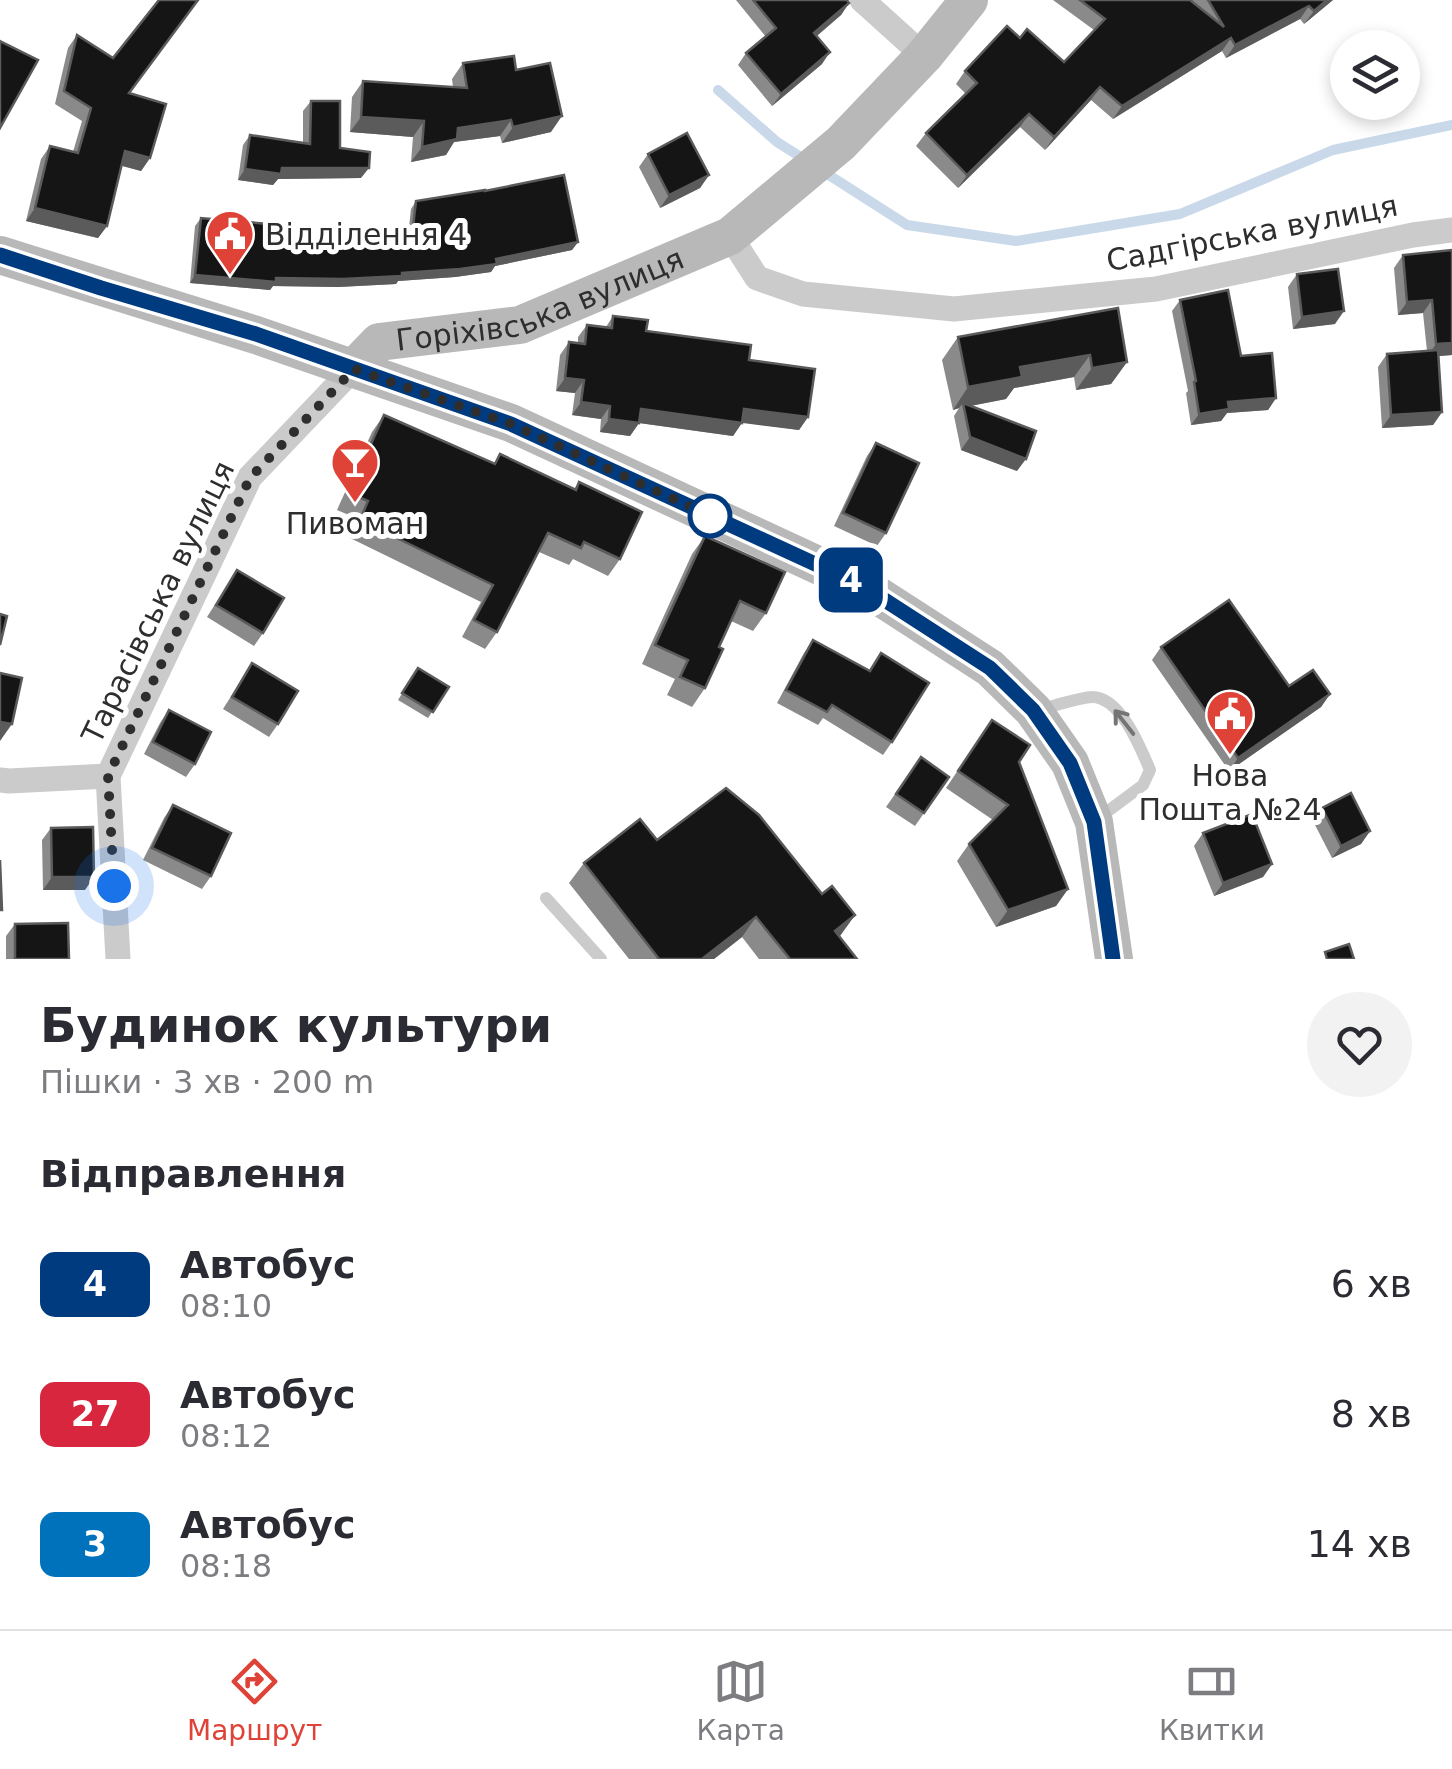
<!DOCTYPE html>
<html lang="uk">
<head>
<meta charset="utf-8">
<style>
  body { margin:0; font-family:"DejaVu Sans",sans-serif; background:#f2f2f3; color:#2b2b33; height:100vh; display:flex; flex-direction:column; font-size:38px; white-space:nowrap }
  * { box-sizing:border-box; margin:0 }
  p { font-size:32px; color:#7c7c81 }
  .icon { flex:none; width:55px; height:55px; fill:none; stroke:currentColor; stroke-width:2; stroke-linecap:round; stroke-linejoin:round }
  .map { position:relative; height:959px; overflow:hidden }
  .details { display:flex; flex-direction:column; background:#fff; flex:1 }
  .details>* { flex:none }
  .badge { padding:0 20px; border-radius:15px; font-size:35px; line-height:65px }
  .tools { position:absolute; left:1330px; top:30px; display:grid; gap:20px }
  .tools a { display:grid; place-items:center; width:90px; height:90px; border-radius:50%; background:#fff; box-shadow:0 5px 15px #0003; font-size:50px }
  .you { position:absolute; width:50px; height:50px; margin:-25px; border:8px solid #fff; border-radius:50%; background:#1a73e8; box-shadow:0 0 0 15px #1a73e833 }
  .map>.badge { position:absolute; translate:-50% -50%; box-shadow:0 0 0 5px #fff }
  h2 { padding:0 40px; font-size:38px; line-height:90px }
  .round { display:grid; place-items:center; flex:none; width:105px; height:105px; border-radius:52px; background:#f2f2f3 }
  .overview { display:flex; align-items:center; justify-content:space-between; height:170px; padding:0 40px }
  h1 { font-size:48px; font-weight:700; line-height:75px }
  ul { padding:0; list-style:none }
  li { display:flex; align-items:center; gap:30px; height:130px; padding:0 40px }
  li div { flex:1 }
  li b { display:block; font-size:38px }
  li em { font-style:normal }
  li .badge { min-width:110px; font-weight:700; text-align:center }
  .dock { display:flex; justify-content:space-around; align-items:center; height:140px; border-top:2px solid #e1e1e2; background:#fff; font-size:28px; color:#7c7c81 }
  .dock a { display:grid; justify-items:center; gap:5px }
  .dock .current { color:#df4236 }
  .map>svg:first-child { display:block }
</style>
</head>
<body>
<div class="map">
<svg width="1452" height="959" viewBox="0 0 1452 959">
  <rect width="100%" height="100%" fill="#fff"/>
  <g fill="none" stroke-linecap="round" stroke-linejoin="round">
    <g stroke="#c9d9ea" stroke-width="10">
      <path d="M 718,90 L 777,142 L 807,161"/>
      <path d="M 821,170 L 907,225 L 1016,241 L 1180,214 L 1333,150 L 1452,125"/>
    </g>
    <g stroke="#cbcbcb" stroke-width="12">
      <path d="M 1037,710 C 1050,707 1082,697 1092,697 C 1121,697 1141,749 1150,770 L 1143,785 L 1096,820"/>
      <path d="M 546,898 L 601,959"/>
    </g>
    <g stroke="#cbcbcb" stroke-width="25">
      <path d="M 862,0 L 924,56"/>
      <path d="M 730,236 L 757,278 L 803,294 L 954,309 L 1156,289 L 1413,235 L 1452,230"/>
      <path d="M 0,780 L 9,781 L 108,776"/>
      <path d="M 118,959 L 108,776 L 250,477 L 353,369"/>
    </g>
    <g stroke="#b8b8b8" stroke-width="38">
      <path d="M 0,255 L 256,335 L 511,423 L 863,586 L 990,668 L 1033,710 L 1070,763 L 1094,822 L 1114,959"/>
      <path id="s1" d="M 353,369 L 379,342 L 520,325 L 730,236 L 841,143 L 924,56 L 969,0"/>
    </g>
  </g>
  <g fill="#8a8a8a">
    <path d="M 736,0 L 847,0 L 849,3 L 841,15 L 817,36 L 822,64 L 772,106 L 738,65 L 746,53 L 766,37 Z"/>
    <path d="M 1053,0 L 1190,0 L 1192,2 L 1191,0 L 1333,0 L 1304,24 L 1300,19 L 1226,58 L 1222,51 L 1113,119 L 1091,100 L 1045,150 L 1020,127 L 958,188 L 916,146 L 926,133 L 966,94 L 956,84 L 965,71 L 1020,38 L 1064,62 L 1094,30 Z"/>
    <path d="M 77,35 L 129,93 L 150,158 L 141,171 L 122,166 L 107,226 L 98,238 L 26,221 L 41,159 L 50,146 L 73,152 L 82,121 L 55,104 L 68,48 Z"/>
    <path d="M 463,63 L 516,70 L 551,132 L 502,143 L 500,136 L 454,142 L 446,155 L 411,162 L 413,137 L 350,132 L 352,97 L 363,81 L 453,87 L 452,79 Z"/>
    <path d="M 311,101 L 340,148 L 361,178 L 278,179 L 273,185 L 238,180 L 243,145 L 250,135 L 303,142 L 303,111 Z"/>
    <path d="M 648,154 L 709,175 L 700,188 L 660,208 L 639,167 Z"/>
    <path d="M 485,191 L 578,242 L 572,250 L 495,266 L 491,272 L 455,277 L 398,281 L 396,284 L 338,287 L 273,286 L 270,290 L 190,283 L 195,226 L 201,218 L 280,241 L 335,241 L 335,238 L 340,230 L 408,236 L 411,209 L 416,201 Z"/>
    <path d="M 1452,250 L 1452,355 L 1438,356 L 1442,412 L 1433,425 L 1382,428 L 1378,367 L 1387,354 L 1427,351 L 1423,313 L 1398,315 L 1394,268 L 1403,255 Z"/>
    <path d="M 1297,274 L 1335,324 L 1293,329 L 1288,287 Z"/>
    <path d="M 1180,300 L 1241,356 L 1276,398 L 1268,410 L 1227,413 L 1221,421 L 1191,425 L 1186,393 L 1188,391 L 1172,311 Z"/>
    <path d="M 1118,308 L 1127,362 L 1111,384 L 1076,390 L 1074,377 L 1014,388 L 1006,399 L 971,406 L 1017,471 L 961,450 L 954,416 L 959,408 L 953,410 L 942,360 L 958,337 Z"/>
    <path d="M 613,316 L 646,331 L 749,360 L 808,417 L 799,430 L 742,422 L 733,436 L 639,423 L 630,436 L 600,432 L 601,419 L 572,415 L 575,393 L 556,391 L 560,355 L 569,342 L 578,343 L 578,337 L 587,325 L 606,327 Z"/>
    <path d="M 384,415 L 494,464 L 500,454 L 574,489 L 579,482 L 620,559 L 608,576 L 573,559 L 569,565 L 539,552 L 497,632 L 485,649 L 462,637 L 481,602 L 348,537 L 356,518 L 337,510 L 372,432 Z"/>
    <path d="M 876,443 L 886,533 L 877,546 L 834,526 L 867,456 Z"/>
    <path d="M 705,536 L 766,613 L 753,631 L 731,621 L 719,647 L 705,688 L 692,707 L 667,695 L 675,679 L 642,664 L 692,554 Z"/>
    <path d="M 237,570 L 263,633 L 254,646 L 207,617 Z"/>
    <path d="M 813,640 L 869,671 L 881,653 L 892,742 L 883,755 L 823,718 L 818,725 L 777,703 L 804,653 Z"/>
    <path d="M 1161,647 L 1289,686 L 1330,694 L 1321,707 L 1229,771 L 1152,660 Z"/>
    <path d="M 252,663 L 278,724 L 269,737 L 223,709 Z"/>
    <path d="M 418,668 L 449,687 L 428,718 L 398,700 Z"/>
    <path d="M 169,710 L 195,764 L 186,777 L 144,754 L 160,723 Z"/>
    <path d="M 992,720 L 1019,762 L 1068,889 L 1056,906 L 996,927 L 957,861 L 969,844 L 993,820 L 946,788 Z"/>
    <path d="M 921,757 L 949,777 L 915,826 L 886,807 Z"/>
    <path d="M 173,805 L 211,876 L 202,889 L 143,860 L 164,818 Z"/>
    <path d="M 1322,808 L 1370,831 L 1361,844 L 1332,858 L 1313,821 Z"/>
    <path d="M 51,828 L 85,890 L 43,890 L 42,840 Z"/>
    <path d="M 1203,833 L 1272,864 L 1263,877 L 1214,896 L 1194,846 Z"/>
    <path d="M 657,840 L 822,894 L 855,915 L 839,937 L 857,959 L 759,959 L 742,937 L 714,959 L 629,959 L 569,883 L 584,863 Z"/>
    <path d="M 15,924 L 69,959 L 6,959 L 6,936 Z"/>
  </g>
  <g fill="#5b5b5b">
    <path d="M 1327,0 L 1333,0 L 1304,24 L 1314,11 Z"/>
    <path d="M 849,3 L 841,15 L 806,45 L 814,33 Z"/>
    <path d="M 1309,6 L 1300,19 L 1226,58 L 1235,45 Z"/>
    <path d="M 1231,38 L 1222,51 L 1113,119 L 1122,106 Z"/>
    <path d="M 830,52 L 822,64 L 772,106 L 781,94 Z"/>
    <path d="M 1100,87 L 1091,100 L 1045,150 L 1054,137 Z"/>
    <path d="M 1029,114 L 1020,127 L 958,188 L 967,175 Z"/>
    <path d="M 562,116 L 551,132 L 502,143 L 513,127 Z"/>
    <path d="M 361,117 L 424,121 L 413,137 L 350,132 Z"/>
    <path d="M 511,120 L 500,136 L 454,142 L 446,155 L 411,162 L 422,147 L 458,128 Z"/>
    <path d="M 125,151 L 150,158 L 141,171 L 116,164 Z"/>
    <path d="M 282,168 L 369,168 L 361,178 L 278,179 L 273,185 L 238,180 L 245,169 Z"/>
    <path d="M 709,175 L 700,188 L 660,208 L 669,195 Z"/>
    <path d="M 35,208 L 107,226 L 98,238 L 26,221 Z"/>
    <path d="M 578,242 L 572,250 L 495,266 L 491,272 L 455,277 L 398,281 L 396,284 L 338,287 L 273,286 L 270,290 L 190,283 L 195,275 L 276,278 L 402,273 L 496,259 Z"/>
    <path d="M 1432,300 L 1423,313 L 1398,315 L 1407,302 Z"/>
    <path d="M 1344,311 L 1335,324 L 1293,329 L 1302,317 Z"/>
    <path d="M 1452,343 L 1452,355 L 1427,357 L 1436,344 Z"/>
    <path d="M 1090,355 L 1074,377 L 1014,388 L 1006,399 L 964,407 L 963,403 L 959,408 L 953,410 L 968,387 L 1020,367 Z"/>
    <path d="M 1127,362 L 1111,384 L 1076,390 L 1092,368 Z"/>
    <path d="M 565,378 L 584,380 L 575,393 L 556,391 Z"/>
    <path d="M 1276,398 L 1268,410 L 1227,413 L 1221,421 L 1191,425 L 1199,414 L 1228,402 Z"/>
    <path d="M 581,402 L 610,406 L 601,419 L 572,415 Z"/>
    <path d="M 641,409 L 742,423 L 733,436 L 632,422 Z"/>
    <path d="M 744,409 L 808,417 L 799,430 L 735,422 Z"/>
    <path d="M 1442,412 L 1433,425 L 1382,428 L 1391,415 Z"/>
    <path d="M 609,419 L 639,423 L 630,436 L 600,432 Z"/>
    <path d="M 970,437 L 1026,459 L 1017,471 L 961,450 Z"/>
    <path d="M 1330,694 L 1321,707 L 1229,771 L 1238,758 Z"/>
    <path d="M 0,722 L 12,724 L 0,741 Z"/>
    <path d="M 1370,831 L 1361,844 L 1332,858 L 1341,846 Z"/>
    <path d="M 1272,864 L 1263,877 L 1214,896 L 1223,883 Z"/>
    <path d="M 52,877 L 94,877 L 85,890 L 43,890 Z"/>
    <path d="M 1068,889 L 1056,906 L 996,927 L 1008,910 Z"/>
    <path d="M 855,915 L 840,936 L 820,952 L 835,931 Z"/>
    <path d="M 756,917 L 742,937 L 714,959 L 702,959 Z"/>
  </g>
  <g fill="#151515" stroke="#5b5b5b" stroke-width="2.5">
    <path d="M 159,0 L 198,0 L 129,93 L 166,104 L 150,158 L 125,151 L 107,226 L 35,208 L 50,146 L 78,153 L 91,108 L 64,91 L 77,35 L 113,58 Z"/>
    <path d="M 753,0 L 847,0 L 849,3 L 814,33 L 830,52 L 781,94 L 746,53 L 776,28 Z"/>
    <path d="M 1080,0 L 1190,0 L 1224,27 L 1208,0 L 1327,0 L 1314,11 L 1309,6 L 1235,45 L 1231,38 L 1122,106 L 1100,87 L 1054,137 L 1029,114 L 967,175 L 926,133 L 977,83 L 965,71 L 1007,26 L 1020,38 L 1027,29 L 1064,62 L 1105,19 Z"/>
    <path d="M 0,41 L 38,60 L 0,128 Z"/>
    <path d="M 514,56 L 516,70 L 550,63 L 562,116 L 513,127 L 511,120 L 458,128 L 457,139 L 422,147 L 424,121 L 361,117 L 363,81 L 467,88 L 463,63 Z"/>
    <path d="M 311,101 L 340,101 L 340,148 L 370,152 L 369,168 L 282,168 L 281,174 L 245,169 L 250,135 L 310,144 Z"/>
    <path d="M 687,133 L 709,175 L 669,195 L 648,154 Z"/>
    <path d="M 564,175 L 578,242 L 496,259 L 497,264 L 460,269 L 402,273 L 402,276 L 343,279 L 276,278 L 276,282 L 195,275 L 201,218 L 281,225 L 280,241 L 341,241 L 340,230 L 412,236 L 416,201 L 485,190 L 485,191 Z"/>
    <path d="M 1452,250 L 1452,343 L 1436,344 L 1432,300 L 1407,302 L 1403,255 Z"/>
    <path d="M 1338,269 L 1344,311 L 1302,317 L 1297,274 Z"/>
    <path d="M 1228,290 L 1241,356 L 1272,353 L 1276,398 L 1228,402 L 1229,409 L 1199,414 L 1194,382 L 1196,381 L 1180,300 Z"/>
    <path d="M 1118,308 L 1127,362 L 1092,368 L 1090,355 L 1020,367 L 1022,377 L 968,387 L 958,337 Z"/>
    <path d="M 613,316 L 648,320 L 646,331 L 751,345 L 749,360 L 815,369 L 808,417 L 744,409 L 742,423 L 641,409 L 639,423 L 609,419 L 610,406 L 581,402 L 584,380 L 565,378 L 569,342 L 585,344 L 587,325 L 612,328 Z"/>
    <path d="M 1438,350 L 1442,412 L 1391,415 L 1387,354 Z"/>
    <path d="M 963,403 L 1036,431 L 1026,459 L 970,437 Z"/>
    <path d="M 384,415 L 495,464 L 500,454 L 576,490 L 579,482 L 642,512 L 620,559 L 584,542 L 581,548 L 548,533 L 497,632 L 474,620 L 493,585 L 360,520 L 368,501 L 349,493 Z"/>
    <path d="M 876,443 L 919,463 L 886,533 L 843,513 Z"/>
    <path d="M 705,536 L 785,572 L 766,613 L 740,601 L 719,647 L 723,649 L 705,688 L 680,677 L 688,660 L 655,645 Z"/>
    <path d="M 237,570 L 284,598 L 263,633 L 216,605 Z"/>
    <path d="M 1229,600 L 1289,686 L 1313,670 L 1330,694 L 1238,758 L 1161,647 Z"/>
    <path d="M 0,614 L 7,616 L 0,645 Z"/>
    <path d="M 813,640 L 870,671 L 881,653 L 929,683 L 892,742 L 832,705 L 827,712 L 786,690 Z"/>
    <path d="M 252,663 L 298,691 L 278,724 L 232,697 Z"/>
    <path d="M 418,668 L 449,687 L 433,712 L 402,693 Z"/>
    <path d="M 0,673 L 22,678 L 12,724 L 0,722 Z"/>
    <path d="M 169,710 L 211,732 L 195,764 L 153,742 Z"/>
    <path d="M 992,720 L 1030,745 L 1019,762 L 1068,889 L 1008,910 L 969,844 L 1008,805 L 958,771 Z"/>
    <path d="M 921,757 L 949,777 L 924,813 L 896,794 Z"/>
    <path d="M 726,788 L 759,815 L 822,894 L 832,886 L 855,915 L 835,931 L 857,959 L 790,959 L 756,917 L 702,959 L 659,959 L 584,863 L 640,819 L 657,840 Z"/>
    <path d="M 1351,793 L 1370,831 L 1341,846 L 1322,808 Z"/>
    <path d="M 173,805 L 231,833 L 211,876 L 152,848 Z"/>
    <path d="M 1252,814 L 1272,864 L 1223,883 L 1203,833 Z"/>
    <path d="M 93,827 L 94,877 L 52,877 L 51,828 Z"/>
    <path d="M 0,860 L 2,910 L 0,910 Z"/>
    <path d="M 68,923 L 69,959 L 15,959 L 15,924 Z"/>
    <path d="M 1349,944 L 1354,959 L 1327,959 L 1325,952 Z"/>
  </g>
  <defs><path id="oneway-shaft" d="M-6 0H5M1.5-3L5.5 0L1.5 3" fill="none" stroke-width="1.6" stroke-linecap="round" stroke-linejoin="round" transform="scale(2.5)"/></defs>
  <use stroke="#757575" href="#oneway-shaft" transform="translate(1124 722) rotate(-128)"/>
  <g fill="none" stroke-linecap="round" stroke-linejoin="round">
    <g stroke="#fff" stroke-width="22">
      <path id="line" d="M 0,255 L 101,288 L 256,334 L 511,424 L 863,586 L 990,668 L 1033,710 L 1070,763 L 1094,822 L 1113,959"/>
    </g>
    <use href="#line" stroke="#003b80" stroke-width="15"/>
    <path stroke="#2e2e2e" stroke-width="10" stroke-dasharray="0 18" d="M 114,886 L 108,776 L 250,478 L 354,369 L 511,424 L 726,523 L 710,516"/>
  </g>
  <defs>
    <g id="civic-pin" transform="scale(2.5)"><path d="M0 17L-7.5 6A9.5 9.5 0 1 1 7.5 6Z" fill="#df4236" stroke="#fff"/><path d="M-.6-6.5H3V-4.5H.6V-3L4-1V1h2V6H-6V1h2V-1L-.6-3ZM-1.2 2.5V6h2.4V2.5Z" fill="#fff"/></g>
    <g id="bar-pin" transform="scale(2.5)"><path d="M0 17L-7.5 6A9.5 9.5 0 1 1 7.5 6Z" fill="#df4236" stroke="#fff"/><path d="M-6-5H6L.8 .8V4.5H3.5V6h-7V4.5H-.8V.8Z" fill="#fff"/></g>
  </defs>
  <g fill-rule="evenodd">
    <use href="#civic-pin" x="230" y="234"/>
    <use href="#bar-pin" x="355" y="462"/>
    <use href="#civic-pin" x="1230" y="714"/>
  </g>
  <circle fill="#fff" stroke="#003b80" stroke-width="5" cx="710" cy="516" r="20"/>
  <g text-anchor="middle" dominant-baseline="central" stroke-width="10" stroke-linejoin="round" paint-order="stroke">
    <g font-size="30" fill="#2e2e2e" stroke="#fff">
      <text transform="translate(1252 233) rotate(-11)">Садгірська вулиця</text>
      <text stroke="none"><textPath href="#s1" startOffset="205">Горіхівська вулиця</textPath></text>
      <text transform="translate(158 602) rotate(-64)">Тарасівська вулиця</text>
    </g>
    <g font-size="30" fill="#2e2e2e" stroke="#fff">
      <text x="265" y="234" text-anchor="start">Відділення 4</text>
      <text x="355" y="523">Пивоман</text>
      <text x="1230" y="775">Нова<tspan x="1230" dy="34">Пошта №24</tspan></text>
    </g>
  </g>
</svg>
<div class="tools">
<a><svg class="icon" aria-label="layers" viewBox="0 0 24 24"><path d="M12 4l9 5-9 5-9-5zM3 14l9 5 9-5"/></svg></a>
</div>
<div class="you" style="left:114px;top:886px"></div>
<b class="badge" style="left:851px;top:580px;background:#003b80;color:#fff">4</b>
</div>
<section class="details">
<div class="overview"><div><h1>Будинок культури</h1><p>Пішки · 3 хв · 200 m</p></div><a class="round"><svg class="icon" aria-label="heart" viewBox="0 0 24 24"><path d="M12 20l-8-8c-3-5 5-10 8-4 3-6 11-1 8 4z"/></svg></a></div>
<h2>Відправлення</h2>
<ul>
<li><span class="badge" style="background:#003b80;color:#fff">4</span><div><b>Автобус</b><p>08:10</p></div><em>6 хв</em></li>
<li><span class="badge" style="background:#d7263d;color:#fff">27</span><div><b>Автобус</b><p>08:12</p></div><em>8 хв</em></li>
<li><span class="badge" style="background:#0072bc;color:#fff">3</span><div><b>Автобус</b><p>08:18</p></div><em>14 хв</em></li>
</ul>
</section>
<nav class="dock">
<a class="current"><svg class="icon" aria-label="directions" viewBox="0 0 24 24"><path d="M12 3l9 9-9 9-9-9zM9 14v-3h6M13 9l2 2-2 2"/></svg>Маршрут</a>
<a><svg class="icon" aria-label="map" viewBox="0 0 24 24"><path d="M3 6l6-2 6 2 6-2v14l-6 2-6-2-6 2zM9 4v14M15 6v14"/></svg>Карта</a>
<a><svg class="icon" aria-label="tickets" viewBox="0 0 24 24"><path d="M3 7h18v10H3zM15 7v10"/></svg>Квитки</a>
</nav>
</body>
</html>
